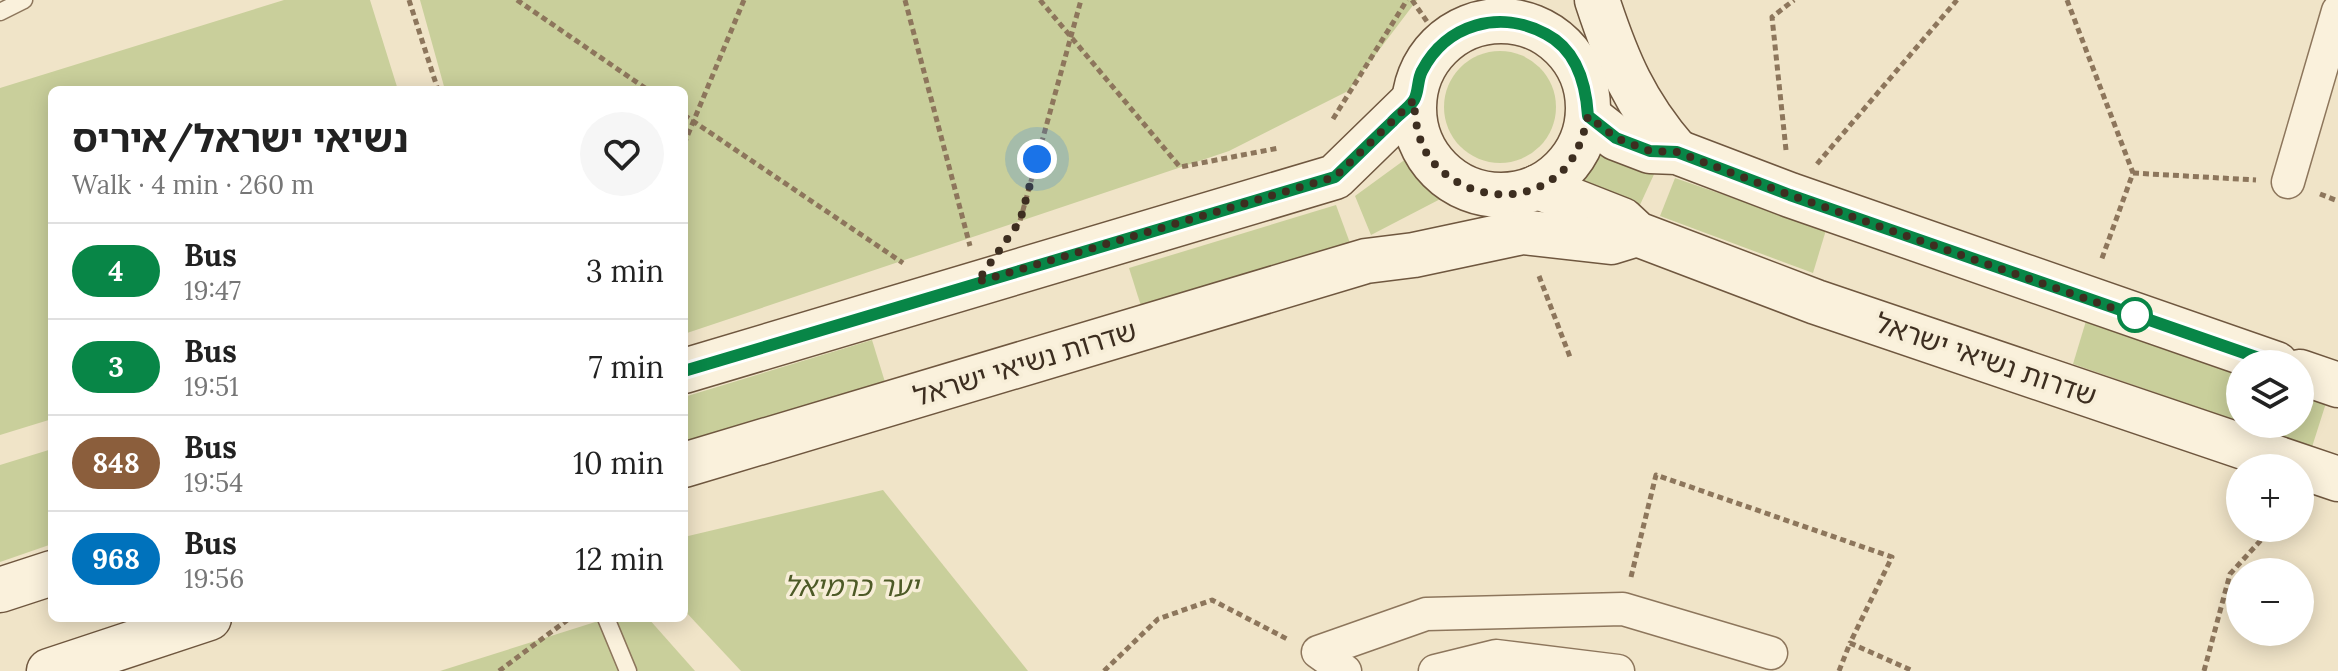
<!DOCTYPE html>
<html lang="en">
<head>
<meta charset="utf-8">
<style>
  body { margin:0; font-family:Lora,"Noto Sans Hebrew",serif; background:#f6f6f6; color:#222; height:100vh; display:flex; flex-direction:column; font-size:30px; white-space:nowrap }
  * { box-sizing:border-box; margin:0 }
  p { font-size:26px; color:#767676 }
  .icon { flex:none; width:44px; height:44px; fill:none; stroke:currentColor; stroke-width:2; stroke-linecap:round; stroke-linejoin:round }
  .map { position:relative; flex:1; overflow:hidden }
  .sheet { position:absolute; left:48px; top:86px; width:640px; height:536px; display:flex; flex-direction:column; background:#fff; border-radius:12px; box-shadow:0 4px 20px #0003 }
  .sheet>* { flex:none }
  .badge { padding:0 16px; border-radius:26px; font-size:28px; line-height:52px }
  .tools { position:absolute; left:2226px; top:350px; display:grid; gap:16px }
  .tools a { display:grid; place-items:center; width:88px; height:88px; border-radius:50%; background:#fff; box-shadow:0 4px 20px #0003; font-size:40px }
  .you { position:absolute; width:40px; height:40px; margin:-20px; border:6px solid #fff; border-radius:50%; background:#1a73e8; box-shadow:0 0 0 12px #1a73e833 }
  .map>.badge { position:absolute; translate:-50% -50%; box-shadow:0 0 0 4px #fff }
  .round { display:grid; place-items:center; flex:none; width:84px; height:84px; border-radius:42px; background:#f6f6f6 }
  .head { display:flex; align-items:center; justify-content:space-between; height:136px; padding:0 24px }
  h1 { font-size:38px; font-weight:700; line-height:60px }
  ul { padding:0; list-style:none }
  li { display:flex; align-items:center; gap:24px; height:96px; padding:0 24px; border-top:2px solid #e0e0e0 }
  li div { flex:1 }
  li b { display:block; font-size:30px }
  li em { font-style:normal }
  li .badge { min-width:88px; font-weight:700; text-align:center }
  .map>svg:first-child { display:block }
</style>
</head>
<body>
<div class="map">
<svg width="2338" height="671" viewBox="0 0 2338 671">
  <rect width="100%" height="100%" fill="#f0e4c8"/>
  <g fill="#c9cf9b">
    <path d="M 284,0 L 370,0 L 398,90 L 52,90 L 52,419 L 0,435 L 0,88 Z"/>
    <path d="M 420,0 L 1417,0 L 1348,91 L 1229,151 L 684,334 L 684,90 L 445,90 Z"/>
    <circle cx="1500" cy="107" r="56"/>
    <path d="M 1596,145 L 1656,170 L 1639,207 L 1577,188 Z"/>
    <path d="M 1414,153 L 1423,168 L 1450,194 L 1371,235 L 1355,196 Z"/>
    <path d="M 1675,178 L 1826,230 L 1813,273 L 1660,216 Z"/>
    <path d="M 1336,205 L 1350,243 L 1141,306 L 1129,268 Z"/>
    <path d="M 2086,321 L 2240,374 L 2240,422 L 2073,364 Z"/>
    <path d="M 872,340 L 885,382 L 684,443 L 684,397 Z"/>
    <path d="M 2300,394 L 2326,403 L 2312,447 L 2245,424 L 2300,424 Z"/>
    <path d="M 52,449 L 52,544 L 0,562 L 0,465 Z"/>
    <path d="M 883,490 L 1028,671 L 741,671 L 684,610 L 684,537 Z"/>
    <path d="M 608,618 L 648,618 L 695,671 L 440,671 Z"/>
  </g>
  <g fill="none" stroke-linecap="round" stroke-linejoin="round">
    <g stroke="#8d765c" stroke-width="19">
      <g id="lane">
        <path d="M 0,12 L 24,0"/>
        <path d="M 606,618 L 628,671"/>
      </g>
    </g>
    <g stroke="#8d765c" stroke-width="35">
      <g id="street">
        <path d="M 2288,182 L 2338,11"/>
        <path d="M 1345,671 L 1318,652 L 1426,614 L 1623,609 L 1771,653"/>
        <path d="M 1435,671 L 1496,656 L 1618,671"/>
      </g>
    </g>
    <g stroke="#6f573f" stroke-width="47">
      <g id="secondary">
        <path d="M 1597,0 C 1617,61 1635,104 1677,152"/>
        <circle cx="1501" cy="108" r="87"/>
        <path d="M 1588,116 L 1616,138 L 1650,151 L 1677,152 L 1790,195 L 2276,364"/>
        <path d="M 1538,187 L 1622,220 L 1637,234 L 1816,302 L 2338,479"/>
        <path d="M 684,371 L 1335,177 L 1414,100"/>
        <path d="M 2300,372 L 2338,385"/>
        <path d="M 684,465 L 1366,261 L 1414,255 L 1522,232 L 1611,242 L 1637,234"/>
        <path d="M 0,590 L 52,573"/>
        <path d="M 49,671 L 209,618"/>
      </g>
    </g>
    <g stroke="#8d765c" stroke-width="5" stroke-dasharray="6 4" stroke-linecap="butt">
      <path d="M 409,0 L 438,90"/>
      <path d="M 517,0 L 648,90"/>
      <path d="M 905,0 L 970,246"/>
      <path d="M 1040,0 L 1180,167 L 1279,148"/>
      <path d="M 1412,0 L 1428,23"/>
      <path d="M 2067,0 L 2133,173 L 2101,261"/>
      <path d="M 684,115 L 903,263"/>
      <path d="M 1333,119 L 1407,0"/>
      <path d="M 684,144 L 744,0"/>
      <path d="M 1786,150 L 1772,17 L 1794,0"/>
      <path d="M 1817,164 L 1957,0"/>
      <path d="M 2133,173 L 2256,180"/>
      <path d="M 2320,194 L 2338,201"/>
      <path d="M 1015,229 L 1020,221 L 1081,0"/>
      <path d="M 1539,276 L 1570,357"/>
      <path d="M 1631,577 L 1656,475 L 1892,557 L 1850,643"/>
      <path d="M 499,671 L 570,618"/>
      <path d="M 1104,671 L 1158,619 L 1212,600 L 1289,640"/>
      <path d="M 1839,671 L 1850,643 L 1913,671"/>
      <path d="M 2204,671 L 2230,574 L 2272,528"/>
    </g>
    <use href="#lane" stroke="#faf1dc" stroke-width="16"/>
    <use href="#street" stroke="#faf1dc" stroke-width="32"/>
    <use href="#secondary" stroke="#faf1dc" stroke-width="44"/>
  </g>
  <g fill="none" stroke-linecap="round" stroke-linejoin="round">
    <g stroke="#fff" stroke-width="18">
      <path id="line" d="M 684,371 L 1335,177 C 1354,159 1373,140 1392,122 C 1398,115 1409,108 1414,100 C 1419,92 1417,80 1422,71 C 1446,24 1500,9 1546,34 C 1577,50 1586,84 1588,116 L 1616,138 L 1650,151 L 1677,152 L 1790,195 L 2276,364"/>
    </g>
    <use href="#line" stroke="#088647" stroke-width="12"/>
    <path stroke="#3d2e20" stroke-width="8" stroke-dasharray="0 14.4" d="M 1037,159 L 1020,221 L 977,282 L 1335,177 L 1414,100 C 1415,119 1417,137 1427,154 C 1455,196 1517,209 1558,175 C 1576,160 1583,138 1588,116 L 1616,138 L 1650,151 L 1677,152 L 1790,195 L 2141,318 L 2135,315"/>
  </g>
  <circle fill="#fff" stroke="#088647" stroke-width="4" cx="2135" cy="315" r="16"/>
  <g text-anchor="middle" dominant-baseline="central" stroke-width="7" stroke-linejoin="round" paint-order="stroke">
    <g font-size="28" fill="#3d2e20" stroke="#f7eed8">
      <text transform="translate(1986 359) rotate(19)">שדרות נשיאי ישראל</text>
      <text transform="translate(1025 363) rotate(-17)">שדרות נשיאי ישראל</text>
    </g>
    <g font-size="28" font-style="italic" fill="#4d5a26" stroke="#f7eed8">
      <text x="851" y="586">יער כרמיאל</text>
    </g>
  </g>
</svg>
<div class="tools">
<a><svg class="icon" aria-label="layers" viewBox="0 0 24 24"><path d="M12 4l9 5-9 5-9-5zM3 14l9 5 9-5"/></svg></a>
<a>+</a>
<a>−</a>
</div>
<div class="you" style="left:1037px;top:159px"></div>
<section class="sheet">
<div class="head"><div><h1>נשיאי ישראל/איריס</h1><p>Walk · 4 min · 260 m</p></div><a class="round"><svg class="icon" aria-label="heart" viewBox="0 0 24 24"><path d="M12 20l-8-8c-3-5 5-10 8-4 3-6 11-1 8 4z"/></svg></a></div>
<ul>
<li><span class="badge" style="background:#088647;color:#fff">4</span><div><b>Bus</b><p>19:47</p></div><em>3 min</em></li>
<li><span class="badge" style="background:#088647;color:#fff">3</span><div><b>Bus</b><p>19:51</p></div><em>7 min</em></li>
<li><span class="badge" style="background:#8b5e3c;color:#fff">848</span><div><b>Bus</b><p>19:54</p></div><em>10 min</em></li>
<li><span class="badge" style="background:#0072bc;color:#fff">968</span><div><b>Bus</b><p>19:56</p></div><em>12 min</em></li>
</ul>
</section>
</div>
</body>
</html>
